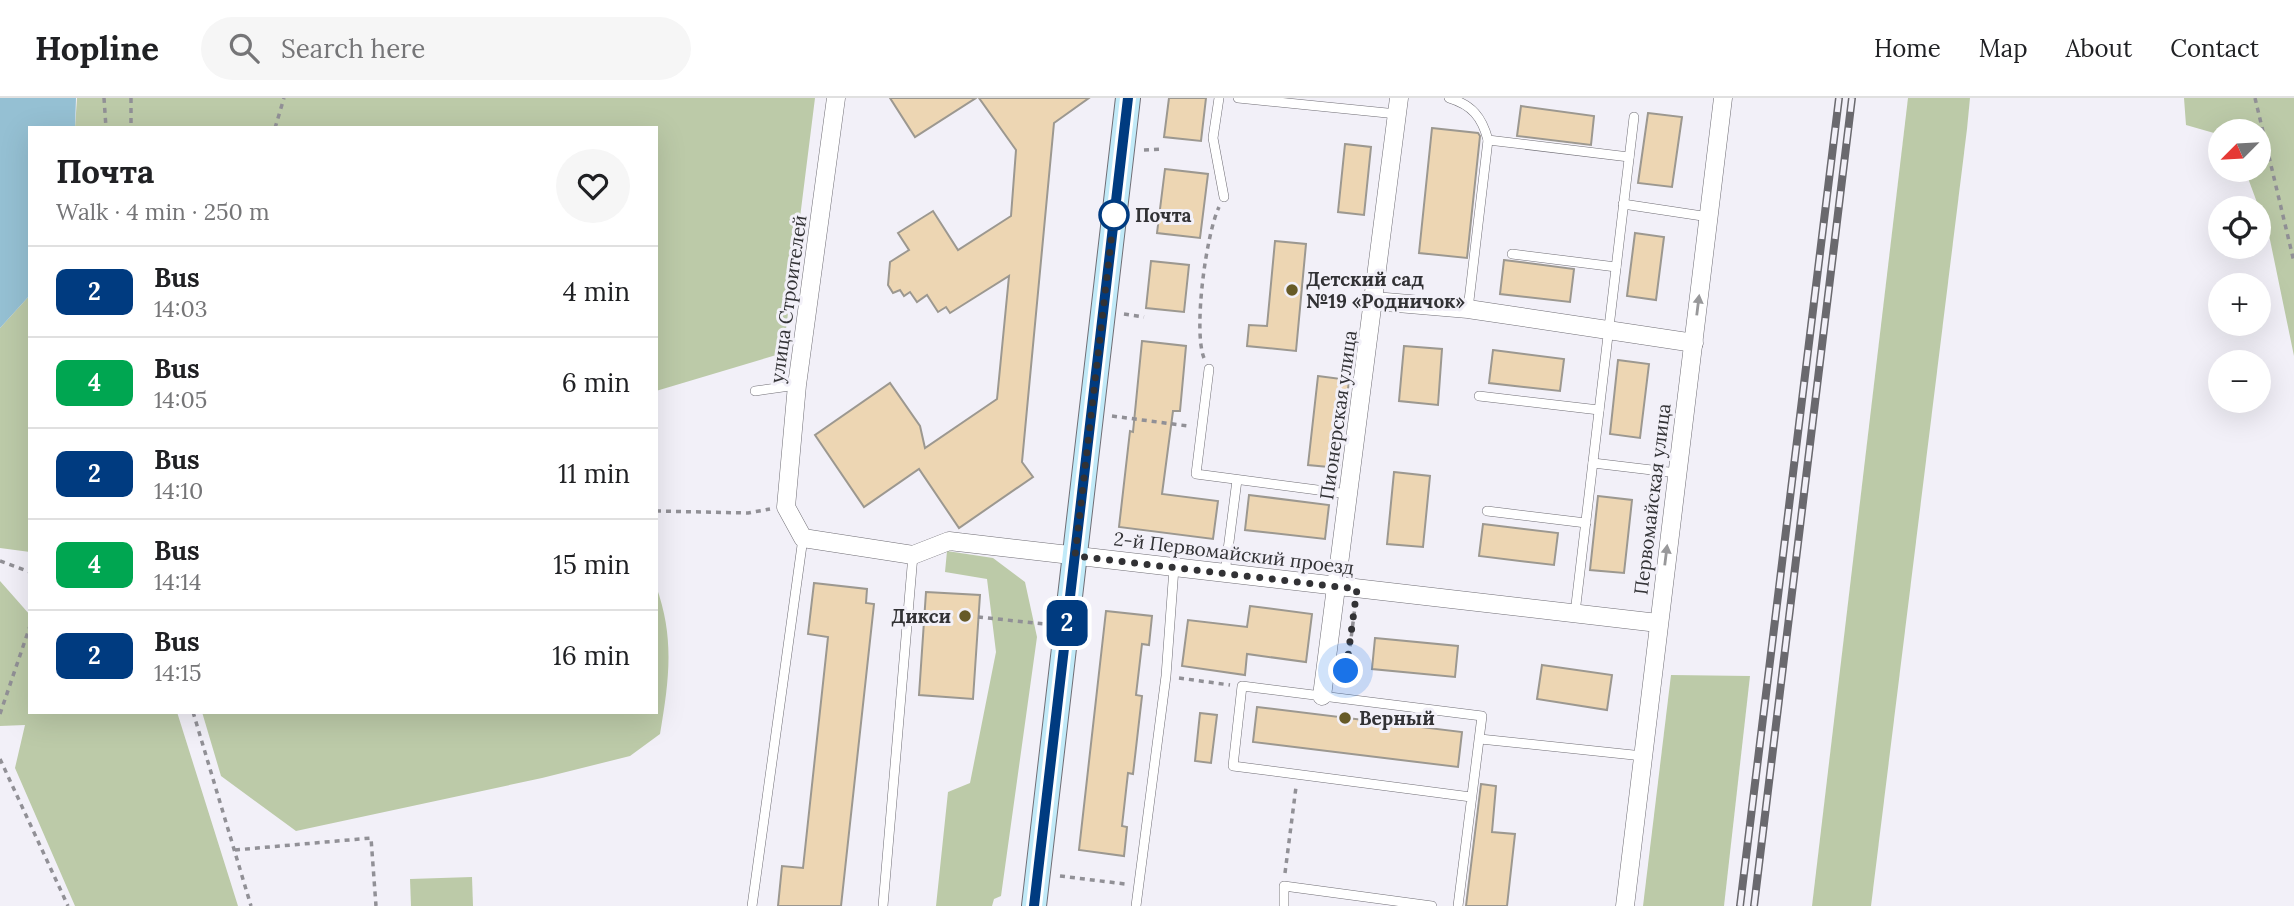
<!DOCTYPE html>
<html lang="en">
<head>
<meta charset="utf-8">
<style>
  body { margin:0; font-family:Lora,serif; background:#f6f6f6; color:#202124; height:100vh; display:flex; flex-direction:column; font-size:26px; white-space:nowrap }
  * { box-sizing:border-box; margin:0 }
  p { font-size:23px; color:#757577 }
  .icon { flex:none; width:38px; height:38px; fill:none; stroke:currentColor; stroke-width:2; stroke-linecap:round; stroke-linejoin:round }
  .map { position:relative; flex:1; overflow:hidden }
  .drawer { position:absolute; left:28px; top:28px; width:630px; height:588px; display:flex; flex-direction:column; background:#fff; border-radius:0px; box-shadow:0 7px 28px #0002 }
  .drawer>* { flex:none }
  .badge { padding:0 14px; border-radius:10px; font-size:24px; line-height:46px }
  .needle { width:46px; rotate:246deg }
  .fabs { position:absolute; left:2208px; top:21px; display:grid; gap:14px }
  .fabs a { display:grid; place-items:center; width:63px; height:63px; border-radius:50%; background:#fff; box-shadow:0 7px 28px #0002; font-size:35px }
  .you { position:absolute; width:35px; height:35px; margin:-18px; border:5px solid #fff; border-radius:50%; background:#1a73e8; box-shadow:0 0 0 10px #1a73e833 }
  .map>.badge { position:absolute; translate:-50% -50%; box-shadow:0 0 0 4px #fff }
  .round { display:grid; place-items:center; flex:none; width:74px; height:74px; border-radius:37px; background:#f6f6f6 }
  .headline { display:flex; align-items:center; justify-content:space-between; height:119px; padding:0 28px }
  h1 { font-size:33px; font-weight:700; line-height:52px }
  ul { padding:0; list-style:none }
  li { display:flex; align-items:center; gap:21px; height:91px; padding:0 28px; border-top:2px solid #e0e0e0 }
  li div { flex:1 }
  li b { display:block; font-size:26px }
  li em { font-style:normal }
  li .badge { min-width:77px; font-weight:700; text-align:center }
  header { display:flex; align-items:center; gap:42px; box-sizing:border-box; height:98px; padding:0 35px; background:#fff; border-bottom:2px solid #e0e0e0 }
  header strong { font-size:33px }
  nav { display:flex; gap:38px; margin-inline-start:auto; font-size:24px }
  .search { width:490px; height:63px; background:#f6f6f6; display:flex; align-items:center; gap:18px; box-sizing:border-box; padding:0 24px; border-radius:38px; color:#757577; font-size:26px }
  .map>svg:first-child { display:block }
</style>
</head>
<body>
<header>
<strong>Hopline</strong>
<div class="search"><svg class="icon" aria-label="search" viewBox="0 0 24 24"><circle cx="10" cy="10" r="6"/><path d="M15 15l6 6"/></svg>Search here</div>
<nav><a>Home</a><a>Map</a><a>About</a><a>Contact</a></nav>
</header>
<div class="map">
<svg width="2294" height="808" viewBox="0 0 2294 808">
  <rect width="100%" height="100%" fill="#f2f0f8"/>
  <g fill="#bccaa8">
    <path d="M 77,0 L 815,0 L 783,255 L 656,293 L 656,30 L 75,30 Z"/>
    <path d="M 1908,0 L 1970,0 L 1967,31 L 1871,808 L 1812,808 Z"/>
    <path d="M 2184,0 L 2294,0 L 2294,258 L 2269,137 L 2245,72 L 2259,72 L 2259,33 L 2221,33 L 2221,37 L 2186,27 Z"/>
    <path d="M 30,197 L 30,454 L 0,450 L 0,230 Z"/>
    <path d="M 947,453 L 993,460 L 1025,484 L 1037,539 L 1001,798 L 994,801 L 992,808 L 936,808 L 948,694 L 970,685 L 996,554 L 987,481 L 945,474 Z"/>
    <path d="M 0,483 L 30,517 L 30,614 L 177,614 L 238,808 L 75,808 L 15,670 L 25,627 L 0,628 Z"/>
    <path d="M 656,488 C 675,540 669,583 660,636 L 630,658 L 542,680 L 296,733 L 221,678 L 202,614 L 656,614 Z"/>
    <path d="M 1671,577 L 1750,578 L 1724,808 L 1643,808 Z"/>
    <path d="M 472,779 L 473,808 L 411,808 L 410,781 Z"/>
  </g>
  <path fill="#95c0d3" d="M 0,0 L 76,0 L 75,30 L 30,30 L 30,197 L 0,230 Z"/>
  <g fill="#edd6b3" stroke="#9c9890" stroke-width="2">
    <path d="M 890,0 L 976,0 L 915,39 Z"/>
    <path d="M 979,0 L 1089,0 L 1054,25 L 1022,364 L 1033,379 L 959,430 L 919,371 L 864,409 L 815,337 L 890,285 L 920,328 L 925,350 L 997,301 L 1009,178 L 950,215 L 946,209 L 938,214 L 927,197 L 917,204 L 910,194 L 904,198 L 900,192 L 893,195 L 888,187 L 890,164 L 909,152 L 898,135 L 933,113 L 958,152 L 1011,118 L 1016,52 Z"/>
    <path d="M 1169,0 L 1206,0 L 1201,43 L 1164,39 Z"/>
    <path d="M 1521,8 L 1594,18 L 1591,47 L 1517,38 Z"/>
    <path d="M 1648,15 L 1682,19 L 1672,89 L 1638,85 Z"/>
    <path d="M 1432,30 L 1478,35 L 1480,38 L 1467,160 L 1419,155 Z"/>
    <path d="M 1345,46 L 1371,49 L 1364,117 L 1338,114 Z"/>
    <path d="M 1165,71 L 1208,76 L 1200,140 L 1157,135 Z"/>
    <path d="M 1635,135 L 1664,139 L 1656,202 L 1627,198 Z"/>
    <path d="M 1275,143 L 1306,146 L 1296,253 L 1247,248 L 1249,227 L 1267,228 Z"/>
    <path d="M 1504,162 L 1574,171 L 1570,204 L 1500,196 Z"/>
    <path d="M 1151,163 L 1189,167 L 1184,214 L 1146,210 Z"/>
    <path d="M 1142,243 L 1186,248 L 1180,313 L 1173,313 L 1162,396 L 1218,403 L 1213,441 L 1119,429 L 1130,333 L 1133,334 Z"/>
    <path d="M 1404,248 L 1442,251 L 1438,307 L 1399,303 Z"/>
    <path d="M 1493,252 L 1564,261 L 1560,293 L 1489,285 Z"/>
    <path d="M 1618,262 L 1649,266 L 1640,340 L 1610,336 Z"/>
    <path d="M 1318,278 L 1349,282 L 1339,370 L 1308,367 Z"/>
    <path d="M 1394,374 L 1430,378 L 1423,449 L 1387,446 Z"/>
    <path d="M 1249,397 L 1329,407 L 1325,441 L 1245,432 Z"/>
    <path d="M 1598,398 L 1632,402 L 1624,475 L 1590,472 Z"/>
    <path d="M 1483,426 L 1558,435 L 1554,467 L 1479,458 Z"/>
    <path d="M 814,485 L 867,491 L 866,505 L 874,506 L 841,808 L 778,808 L 782,768 L 803,770 L 828,539 L 808,536 Z"/>
    <path d="M 926,494 L 980,497 L 973,601 L 919,597 Z"/>
    <path d="M 1250,508 L 1312,516 L 1306,564 L 1247,556 L 1245,577 L 1182,568 L 1188,522 L 1247,529 Z"/>
    <path d="M 1106,513 L 1152,518 L 1149,547 L 1142,546 L 1136,597 L 1142,598 L 1133,676 L 1128,675 L 1122,728 L 1127,729 L 1124,758 L 1079,752 Z"/>
    <path d="M 1375,540 L 1458,548 L 1455,579 L 1372,571 Z"/>
    <path d="M 1542,567 L 1612,577 L 1607,612 L 1537,601 Z"/>
    <path d="M 1257,609 L 1462,634 L 1458,669 L 1253,644 Z"/>
    <path d="M 1200,615 L 1217,617 L 1211,665 L 1195,663 Z"/>
    <path d="M 1481,686 L 1496,688 L 1492,734 L 1515,736 L 1507,808 L 1466,808 Z"/>
  </g>
  <g fill="none" stroke-linecap="round" stroke-linejoin="round">
    <g stroke="#706e75" stroke-width="10">
      <g id="lane">
        <path d="M 1219,0 L 1213,40 L 1224,99"/>
        <path d="M 1238,0 L 1397,16"/>
        <path d="M 1449,0 C 1472,7 1482,19 1488,42 L 1468,211"/>
        <path d="M 1488,42 L 1629,59"/>
        <path d="M 1623,106 L 1709,119"/>
        <path d="M 1512,156 L 1616,169"/>
        <path d="M 1209,271 L 1196,376 L 1348,396"/>
        <path d="M 755,293 L 797,287"/>
        <path d="M 1479,298 L 1599,312"/>
        <path d="M 1593,365 L 1677,375"/>
        <path d="M 1487,413 L 1586,425"/>
        <path d="M 1225,475 L 1237,382"/>
        <path d="M 1575,515 L 1634,19"/>
        <path d="M 1480,641 L 1643,658"/>
        <path d="M 752,808 L 803,440"/>
        <path d="M 883,808 L 913,457"/>
        <path d="M 1136,808 L 1166,578 L 1174,470"/>
        <path d="M 1284,808 L 1284,788 L 1432,808"/>
        <path d="M 1458,808 L 1482,618 L 1242,588 L 1233,668 L 1471,699"/>
      </g>
    </g>
    <g stroke="#706e75" stroke-width="19">
      <g id="street">
        <path d="M 836,0 L 797,287 L 786,409 L 803,440 L 913,457 L 949,443 L 1658,525"/>
        <path d="M 1374,203 L 1468,211 L 1694,245"/>
        <path d="M 1322,598 L 1399,0"/>
        <path d="M 1625,808 L 1723,0"/>
      </g>
    </g>
    <g stroke="#706e75" stroke-width="26">
      <path id="secondary" d="M 1034,808 L 1128,0"/>
    </g>
    <g stroke="#919096" stroke-width="3.5" stroke-dasharray="5 5" stroke-linecap="butt">
      <path d="M 104,0 L 106,30"/>
      <path d="M 131,0 L 131,30"/>
      <path d="M 2255,0 L 2294,164"/>
      <path d="M 275,30 L 284,0"/>
      <path d="M 1144,52 L 1162,51"/>
      <path d="M 1124,216 L 1144,219"/>
      <path d="M 1204,260 C 1193,233 1206,136 1219,109"/>
      <path d="M 1112,318 L 1188,328"/>
      <path d="M 656,413 L 748,415 L 770,411"/>
      <path d="M 0,463 L 30,474"/>
      <path d="M 978,519 L 1045,526"/>
      <path d="M 1179,580 L 1230,587"/>
      <path d="M 1345,588 L 1355,509"/>
      <path d="M 193,614 L 251,808"/>
      <path d="M 0,616 L 30,528"/>
      <path d="M 0,661 L 68,808"/>
      <path d="M 235,752 L 371,740 L 376,808"/>
      <path d="M 1285,775 L 1296,689"/>
      <path d="M 1060,778 L 1125,786"/>
    </g>
    <use href="#lane" stroke="#fff" stroke-width="9"/>
    <use href="#street" stroke="#fff" stroke-width="18"/>
    <use href="#secondary" stroke="#c1eaf8" stroke-width="24"/>
    <g stroke="#6a696e" stroke-width="8">
      <g id="rail">
        <path d="M 1740,808 L 1839,0"/>
        <path d="M 1754,808 L 1852,0"/>
      </g>
    </g>
    <use href="#rail" stroke="#f2f0f8" stroke-width="5" stroke-dasharray="16" stroke-linecap="butt"/>
  </g>
  <defs><path id="oneway-solid" d="M-6-.8H1V-3.2L6.5 0L1 3.2V.8H-6Z" transform="scale(1.75)"/></defs>
  <g fill="#98989a">
    <use href="#oneway-solid" transform="translate(1698 207) rotate(-83)"/>
    <use href="#oneway-solid" transform="translate(1666 457) rotate(-83)"/>
  </g>
  <g fill="none" stroke-linecap="round" stroke-linejoin="round">
    <g stroke="#fff" stroke-width="16">
      <path id="line" d="M 1034,808 L 1128,0"/>
    </g>
    <use href="#line" stroke="#003b80" stroke-width="10"/>
    <path stroke="#323235" stroke-width="7" stroke-dasharray="0 12.6" d="M 1114,117 L 1075,458 L 1357,491 L 1346,573"/>
  </g>
  <circle fill="#fff" stroke="#003b80" stroke-width="3.5" cx="1114" cy="117" r="14"/>
  <g fill="#665a27" stroke="#f2f0f8" stroke-width="2.5">
    <circle cx="1292" cy="192" r="7"/>
    <circle cx="965" cy="518" r="7"/>
    <circle cx="1345" cy="620" r="7"/>
  </g>
  <g text-anchor="middle" dominant-baseline="central" stroke-width="6" stroke-linejoin="round" paint-order="stroke">
    <g font-size="19" font-weight="bold" fill="#323235" stroke="#f2f0f8" text-anchor="start">
      <text x="1135" y="117">Почта</text>
    </g>
    <g font-size="19" font-weight="bold" fill="#323235" stroke="#f2f0f8" text-anchor="start">
      <text x="1306" y="181">Детский сад<tspan x="1306" dy="22">№19 «Родничок»</tspan></text>
      <text x="951" y="518" text-anchor="end">Дикси</text>
      <text x="1359" y="620">Верный</text>
    </g>
    <g font-size="19" fill="#323235" stroke="#f2f0f8">
      <text transform="translate(788 201) rotate(-82)">улица Строителей</text>
      <text transform="translate(1338 317) rotate(-82)">Пионерская улица</text>
      <text transform="translate(1652 401) rotate(-83)">Первомайская улица</text>
      <text transform="translate(1234 455) rotate(7)">2-й Первомайский проезд</text>
    </g>
  </g>
</svg>
<div class="fabs">
<a><svg class="needle" viewBox="-14 -14 28 28"><path d="M0-13l5 13h-10z" fill="#e53935"/><path d="M0 13l5-13h-10z" fill="#757577"/></svg></a>
<a><svg class="icon" aria-label="locate" viewBox="0 0 24 24"><circle cx="12" cy="12" r="6"/><path d="M12 2v4M12 18v4M2 12h4M18 12h4"/></svg></a>
<a>+</a>
<a>−</a>
</div>
<div class="you" style="left:1346px;top:573px"></div>
<b class="badge" style="left:1067px;top:525px;background:#003b80;color:#fff">2</b>
<section class="drawer">
<div class="headline"><div><h1>Почта</h1><p>Walk · 4 min · 250 m</p></div><a class="round"><svg class="icon" aria-label="heart" viewBox="0 0 24 24"><path d="M12 20l-8-8c-3-5 5-10 8-4 3-6 11-1 8 4z"/></svg></a></div>
<ul>
<li><span class="badge" style="background:#003b80;color:#fff">2</span><div><b>Bus</b><p>14:03</p></div><em>4 min</em></li>
<li><span class="badge" style="background:#00a651;color:#fff">4</span><div><b>Bus</b><p>14:05</p></div><em>6 min</em></li>
<li><span class="badge" style="background:#003b80;color:#fff">2</span><div><b>Bus</b><p>14:10</p></div><em>11 min</em></li>
<li><span class="badge" style="background:#00a651;color:#fff">4</span><div><b>Bus</b><p>14:14</p></div><em>15 min</em></li>
<li><span class="badge" style="background:#003b80;color:#fff">2</span><div><b>Bus</b><p>14:15</p></div><em>16 min</em></li>
</ul>
</section>
</div>
</body>
</html>
